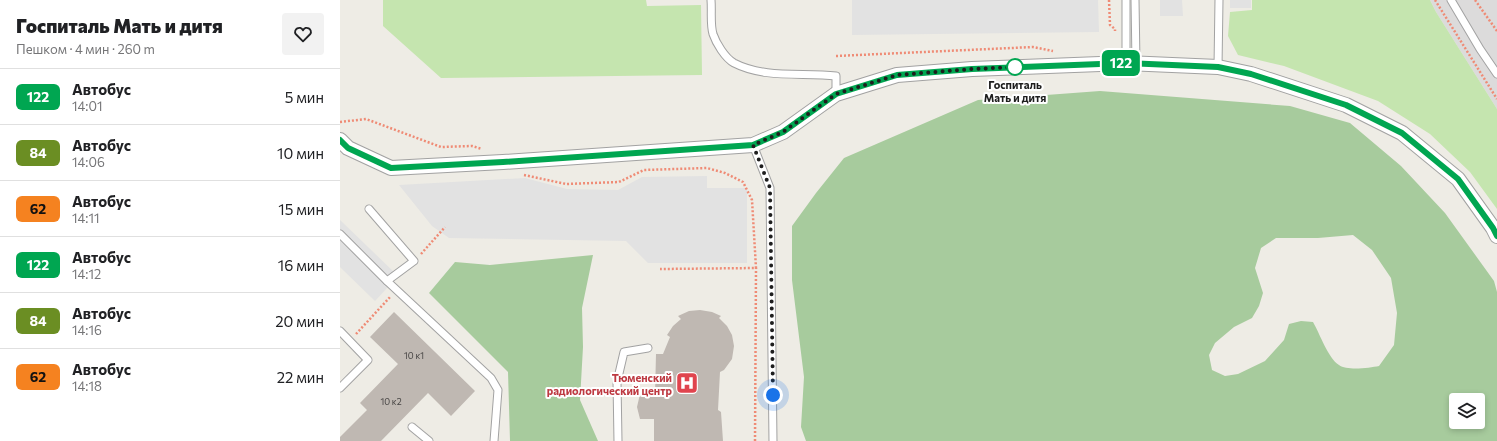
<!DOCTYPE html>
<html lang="ru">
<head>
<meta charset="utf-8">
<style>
  body { margin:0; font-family:Commissioner,sans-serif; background:#f2f2f2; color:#202124; height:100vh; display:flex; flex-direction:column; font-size:15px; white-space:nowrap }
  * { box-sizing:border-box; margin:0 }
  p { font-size:13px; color:#757577 }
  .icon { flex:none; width:22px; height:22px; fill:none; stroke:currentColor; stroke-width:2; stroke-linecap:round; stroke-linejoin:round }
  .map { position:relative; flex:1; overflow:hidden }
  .side { display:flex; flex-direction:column; background:#fff; width:340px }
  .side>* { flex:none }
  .badge { padding:0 8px; border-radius:6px; font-size:14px; line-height:26px }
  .controls { position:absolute; left:1109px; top:393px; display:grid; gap:8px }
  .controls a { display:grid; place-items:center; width:36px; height:36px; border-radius:4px; background:#fff; box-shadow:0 2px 6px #0003; font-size:20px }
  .you { position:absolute; width:20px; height:20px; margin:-10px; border:3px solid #fff; border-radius:50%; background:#1a73e8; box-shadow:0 0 0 6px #1a73e833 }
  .map>.badge { position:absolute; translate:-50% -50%; box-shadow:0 0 0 2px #fff }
  .round { display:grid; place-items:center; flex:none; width:42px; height:42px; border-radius:4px; background:#f2f2f2 }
  .head { display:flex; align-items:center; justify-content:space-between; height:68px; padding:0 16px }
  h1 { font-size:19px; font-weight:800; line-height:30px }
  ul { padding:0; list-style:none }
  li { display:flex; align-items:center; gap:12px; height:56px; padding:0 16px; border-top:1px solid #e0e0e0 }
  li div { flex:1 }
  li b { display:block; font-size:15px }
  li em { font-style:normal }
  li .badge { min-width:44px; font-weight:700; text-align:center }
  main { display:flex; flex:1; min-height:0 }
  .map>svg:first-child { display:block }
</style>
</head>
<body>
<main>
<section class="side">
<div class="head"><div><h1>Госпиталь Мать и дитя</h1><p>Пешком · 4 мин · 260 m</p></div><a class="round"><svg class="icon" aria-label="heart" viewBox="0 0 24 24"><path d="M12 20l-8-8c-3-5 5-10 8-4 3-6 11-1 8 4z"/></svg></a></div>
<ul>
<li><span class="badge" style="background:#00a651;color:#fff">122</span><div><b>Автобус</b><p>14:01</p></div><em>5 мин</em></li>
<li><span class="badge" style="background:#6b8e23;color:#fff">84</span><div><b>Автобус</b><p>14:06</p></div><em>10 мин</em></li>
<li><span class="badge" style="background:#f58220;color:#111">62</span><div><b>Автобус</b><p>14:11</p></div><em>15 мин</em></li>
<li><span class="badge" style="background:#00a651;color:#fff">122</span><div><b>Автобус</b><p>14:12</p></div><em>16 мин</em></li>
<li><span class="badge" style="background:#6b8e23;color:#fff">84</span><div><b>Автобус</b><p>14:16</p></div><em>20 мин</em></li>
<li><span class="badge" style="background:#f58220;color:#111">62</span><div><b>Автобус</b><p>14:18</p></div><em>22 мин</em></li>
</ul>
</section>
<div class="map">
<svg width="1157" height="441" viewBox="0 0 1157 441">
  <rect width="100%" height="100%" fill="#eeece5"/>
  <path fill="#dcdbdb" d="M 1090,0 L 1157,0 L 1157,109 L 1096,12 Z"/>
  <g fill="#c5e5af">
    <path d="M 43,0 L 306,0 L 307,6 L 361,5 L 362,75 L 101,78 L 43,26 Z"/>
    <path d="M 912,0 L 1090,0 L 1096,12 L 1157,109 L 1157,209 L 1130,172 L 1090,134 L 1038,101 L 944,66 L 898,55 L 888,36 L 890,12 L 912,10 Z"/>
  </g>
  <g fill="#a7cb9d" fill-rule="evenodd">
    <path d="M 760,91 L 950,106 L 1010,123 L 1061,166 L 1105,213 L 1154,281 L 1157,292 L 1157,441 L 466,441 L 461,427 L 464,377 L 452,280 L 452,226 L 476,193 L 504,158 L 638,100 ZM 1013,235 L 1032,250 L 1051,278 L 1057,313 L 1054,345 L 1039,366 C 1029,368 1007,371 999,365 C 988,358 980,334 973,322 L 961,321 L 949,324 L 944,340 L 925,361 L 898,374 L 885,376 L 872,370 L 869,355 L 875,343 L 894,327 L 912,318 L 919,306 L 923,293 L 915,268 L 921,248 L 936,238 L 978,238 ZM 1116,400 L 1138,400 L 1138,422 L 1116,422 Z"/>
    <path d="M 253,255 L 242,308 L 243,347 L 240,400 L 258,441 L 170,441 L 168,372 L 89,293 L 115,262 L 150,265 Z"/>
  </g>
  <g fill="#e2e2e2">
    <path d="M 512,0 L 758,0 L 759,32 L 512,35 Z"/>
    <path d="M 820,0 L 842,0 L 843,16 L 820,16 Z"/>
    <rect x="890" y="0" width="21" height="8"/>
    <path d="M 367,176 L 367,188 L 407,188 L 407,263 L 308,263 L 286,241 L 109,238 L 92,226 L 59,185 L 185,178 L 227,189 L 278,190 L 302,177 Z"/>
    <path d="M 0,220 L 58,276 L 35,301 L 0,267 Z"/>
  </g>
  <g fill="#bfb8b2">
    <path d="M 360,310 L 372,312 L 381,316 L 379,318 L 387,326 L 392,335 L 394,346 L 392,359 L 384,370 L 380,372 L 378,410 L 381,412 L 383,441 L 314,441 L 314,419 L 300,419 L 297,407 L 300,394 L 315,394 L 316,354 L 323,354 L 330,337 L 327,335 L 333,326 L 341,319 L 338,316 L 349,311 Z"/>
    <path d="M 54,312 L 135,391 L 111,416 L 88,393 L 41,441 L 0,441 L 0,437 L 27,410 L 20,403 L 58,364 L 30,337 Z"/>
  </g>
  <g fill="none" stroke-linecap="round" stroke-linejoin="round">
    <g stroke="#a2a2a2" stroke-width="9">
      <g id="lane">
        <path d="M 371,0 C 372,10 370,24 373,34 C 376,43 385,58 394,63 C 425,79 463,72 496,76 L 496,94"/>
        <path d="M 786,0 L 786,63"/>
        <path d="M 795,0 L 796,63"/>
        <path d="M 1111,0 L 1140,49 L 1157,74"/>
        <path d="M 878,67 L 879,0"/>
        <path d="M 413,145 L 430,188 L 433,441"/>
        <path d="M 29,209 L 74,261 L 47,281"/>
        <path d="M 0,234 L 47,281 L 151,378 L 158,390 L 154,441"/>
        <path d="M 0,331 L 28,360 L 0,388"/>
        <path d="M 72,427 L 89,441"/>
        <path d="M 278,441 L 277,382 L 284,352 L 308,348"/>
      </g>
    </g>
    <g stroke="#a2a2a2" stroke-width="16">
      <path id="street" d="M 0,140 L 8,148 L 51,168 L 163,162 L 413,145 L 443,132 L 496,94 L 557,75 L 632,69 L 786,63 L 878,67 L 911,74 L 1006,105 L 1062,133 L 1118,179 L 1153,228 L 1157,236"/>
    </g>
    <g stroke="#ef8b75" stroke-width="2.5" stroke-dasharray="2 2" stroke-linecap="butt">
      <path d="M 769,0 L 770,25 L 775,29 L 775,31"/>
      <path d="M 1095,0 L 1157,99"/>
      <path d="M 1135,0 L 1157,31"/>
      <path d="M 496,56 L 693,47 L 713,51"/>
      <path d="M 0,122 L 26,119 L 101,147 L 132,146 L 142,149"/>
      <path d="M 184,175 L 226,184 L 279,182 L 304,170 L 367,168 L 385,173 L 403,182 L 412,200 L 416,268 L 320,269"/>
      <path d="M 81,254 L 105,227"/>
      <path d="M 16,334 L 51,296"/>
      <path d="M 415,441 L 416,268"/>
    </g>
    <use href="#lane" stroke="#fff" stroke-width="7"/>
    <use href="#street" stroke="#fff" stroke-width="14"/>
  </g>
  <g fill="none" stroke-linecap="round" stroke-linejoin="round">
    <g stroke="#fff" stroke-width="9">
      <path id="line" d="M 0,140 L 8,148 L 51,168 L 163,162 L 413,145 L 443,132 L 496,94 L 557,75 L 632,69 L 786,63 L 878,67 L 911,74 L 1006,105 L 1062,133 L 1118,179 L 1153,228 L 1157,236"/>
    </g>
    <use href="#line" stroke="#00a651" stroke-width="6"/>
    <path stroke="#1e1e1e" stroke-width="4" stroke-dasharray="0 7.2" d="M 433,395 L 430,188 L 413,145 L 443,132 L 496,94 L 557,75 L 632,69 L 678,67 L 675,67"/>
  </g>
  <defs>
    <g id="hospital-square" transform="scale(1.15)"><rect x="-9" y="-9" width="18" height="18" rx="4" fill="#e0444e" stroke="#fff"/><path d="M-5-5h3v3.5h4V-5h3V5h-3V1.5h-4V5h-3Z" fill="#fff"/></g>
  </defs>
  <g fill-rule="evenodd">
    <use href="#hospital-square" x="347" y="383"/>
  </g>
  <circle fill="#fff" stroke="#00a651" stroke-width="2" cx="675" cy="67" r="8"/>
  <g text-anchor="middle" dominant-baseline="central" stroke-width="4" stroke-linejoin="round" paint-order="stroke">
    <g font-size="9" fill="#464443">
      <text x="74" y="355">10 к1</text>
      <text x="51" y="401">10 к2</text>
    </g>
    <g font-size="11" font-weight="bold" fill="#1e1e1e" stroke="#fff">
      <text x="675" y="84">Госпиталь<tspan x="675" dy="13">Мать и дитя</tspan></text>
    </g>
    <g font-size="11" font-weight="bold" fill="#be3a42" stroke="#fff" text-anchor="end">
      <text x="332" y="377">Тюменский<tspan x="332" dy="13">радиологический центр</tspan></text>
    </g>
  </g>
</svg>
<div class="controls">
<a><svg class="icon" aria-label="layers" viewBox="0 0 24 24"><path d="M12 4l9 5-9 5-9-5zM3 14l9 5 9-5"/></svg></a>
</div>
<div class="you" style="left:433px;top:395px"></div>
<b class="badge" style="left:781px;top:63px;background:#00a651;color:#fff">122</b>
</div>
</main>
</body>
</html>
